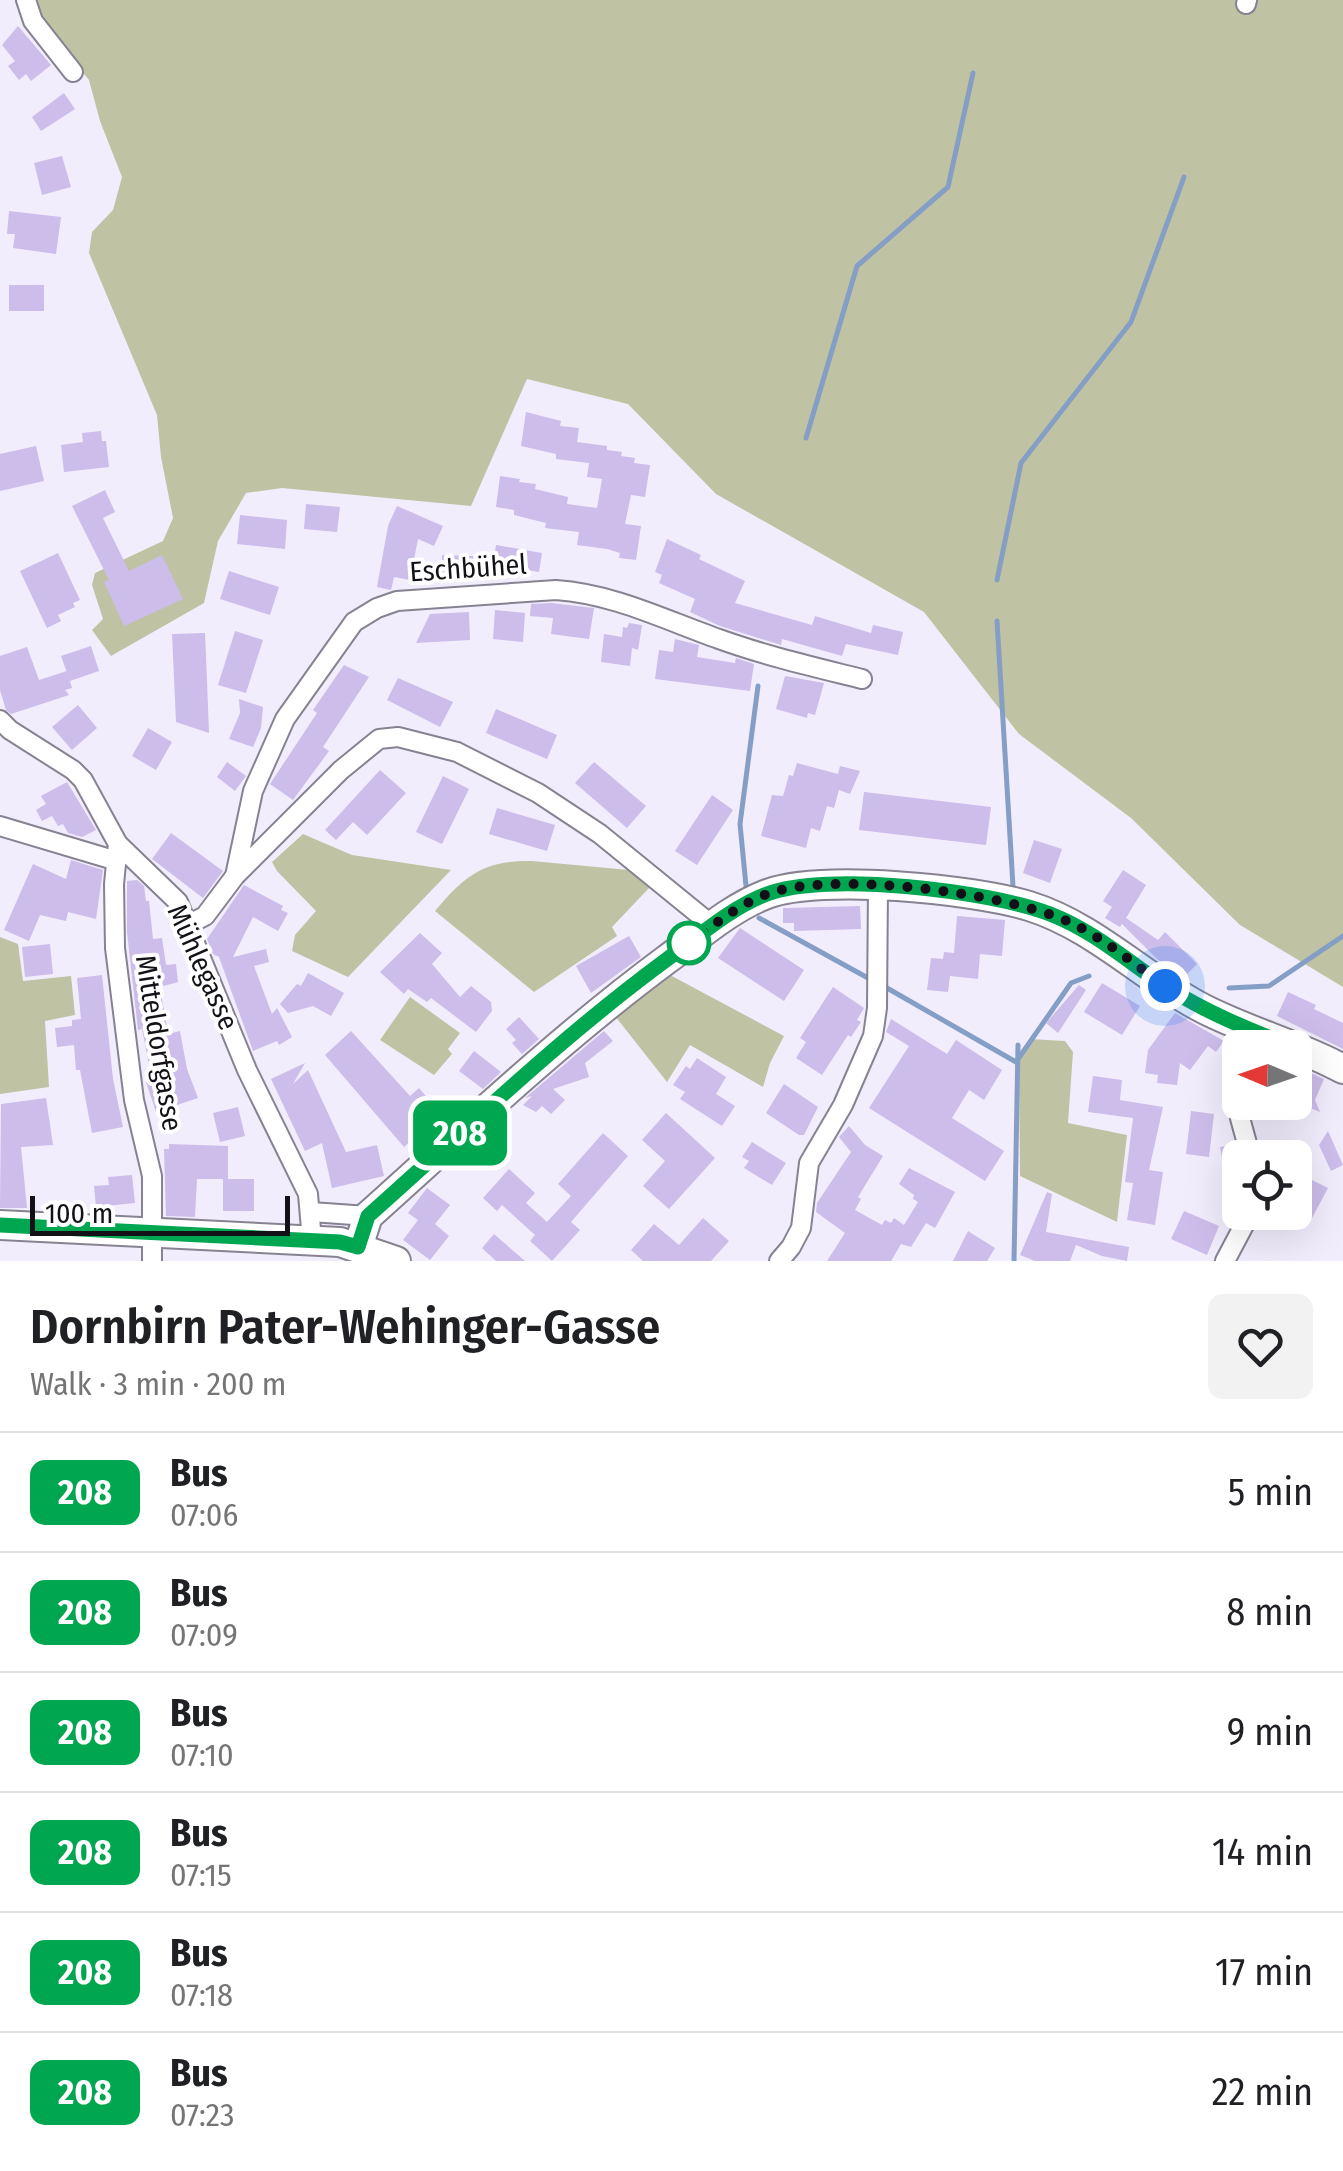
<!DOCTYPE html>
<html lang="en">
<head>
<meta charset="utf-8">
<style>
  body { margin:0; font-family:"Fira Sans Condensed",sans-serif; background:#f2f2f2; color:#202124; height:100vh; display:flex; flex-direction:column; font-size:38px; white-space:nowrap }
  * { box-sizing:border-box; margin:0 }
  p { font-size:32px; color:#757577 }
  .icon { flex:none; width:55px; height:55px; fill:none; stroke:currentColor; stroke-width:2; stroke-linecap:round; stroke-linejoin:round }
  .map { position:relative; height:1261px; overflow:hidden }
  .sheet { display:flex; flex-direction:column; background:#fff; flex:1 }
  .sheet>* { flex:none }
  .badge { padding:0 20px; border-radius:15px; font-size:35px; line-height:65px }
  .needle { width:65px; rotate:272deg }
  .controls { position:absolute; left:1222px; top:1030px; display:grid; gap:20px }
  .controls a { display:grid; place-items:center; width:90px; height:90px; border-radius:15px; background:#fff; box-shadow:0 10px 40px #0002; font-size:50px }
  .scale { position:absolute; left:30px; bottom:25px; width:260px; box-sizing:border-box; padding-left:10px; border:5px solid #131117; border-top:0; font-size:28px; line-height:35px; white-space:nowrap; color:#131117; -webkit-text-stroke:8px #fff; paint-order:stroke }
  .you { position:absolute; width:50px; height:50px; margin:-25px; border:8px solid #fff; border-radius:50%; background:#1a73e8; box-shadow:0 0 0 15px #1a73e833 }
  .map>.badge { position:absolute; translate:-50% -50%; box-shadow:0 0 0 5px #fff }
  .round { display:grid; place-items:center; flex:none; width:105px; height:105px; border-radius:15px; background:#f2f2f2 }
  .headline { display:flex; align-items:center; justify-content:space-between; height:170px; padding:0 30px }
  h1 { font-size:48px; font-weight:600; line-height:75px }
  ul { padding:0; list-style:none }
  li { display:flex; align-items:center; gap:30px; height:120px; padding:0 30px; border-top:2px solid #e0e0e0 }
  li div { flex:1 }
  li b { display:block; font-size:38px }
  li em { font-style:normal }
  li .badge { min-width:110px; font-weight:700; text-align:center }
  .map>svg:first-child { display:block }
</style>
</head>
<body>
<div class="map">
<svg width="1343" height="1261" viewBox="0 0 1343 1261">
  <rect width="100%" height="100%" fill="#f2edfd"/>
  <g fill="#bfc3a4">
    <path d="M 32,0 L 1343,0 L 1343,987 L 1240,925 L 1131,818 L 1019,734 L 924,612 L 716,494 L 628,404 L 527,379 L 471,506 L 282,488 L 246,493 L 218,541 L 204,603 L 111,656 L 92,630 L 103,619 L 92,585 L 95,573 L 163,541 L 173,518 L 161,457 L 157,415 L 89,253 L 92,232 L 113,210 L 122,177 L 100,121 L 89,80 L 56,39 Z"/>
    <path d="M 303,834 L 352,855 L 451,870 L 348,977 L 292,951 L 295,935 L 316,911 L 277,871 L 272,862 Z"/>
    <path d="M 532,861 L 629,870 L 650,887 L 612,927 L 617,936 L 534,992 L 435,911 C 465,875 484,860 532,861 Z"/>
    <path d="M 0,937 L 18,944 L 23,981 L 71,976 L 75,1015 L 45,1021 L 49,1087 L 0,1094 Z"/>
    <path d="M 670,975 L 784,1036 L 770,1063 L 763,1087 L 690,1045 L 667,1082 L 615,1016 Z"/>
    <path d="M 410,997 L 460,1033 L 448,1049 L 452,1054 L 434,1075 L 380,1040 Z"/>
    <path d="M 1030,1039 L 1065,1041 L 1073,1052 L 1068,1123 L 1127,1135 L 1117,1222 L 1020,1176 L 1019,1069 L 1020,1056 Z"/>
  </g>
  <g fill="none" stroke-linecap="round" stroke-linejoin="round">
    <g stroke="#859ec5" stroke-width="5">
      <path d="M 806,438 L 857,266 L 948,187 L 973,73"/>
      <path d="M 997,580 L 1021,463 L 1131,322 L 1184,177"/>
      <path d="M 997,621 L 1013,886"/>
      <path d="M 746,886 L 740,824 L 758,686"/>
      <path d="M 759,918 L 868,978"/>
      <path d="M 887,988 L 1016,1062 L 1071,983 L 1089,976"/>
      <path d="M 1229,988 L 1269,986 L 1343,936"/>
      <path d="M 1014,1261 L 1018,1045"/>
    </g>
  </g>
  <g fill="#ccbdea">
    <path d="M 18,26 L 51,65 L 31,81 L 26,74 L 19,80 L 8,66 L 15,61 L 2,45 Z"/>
    <path d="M 64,93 L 75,109 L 41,131 L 32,117 Z"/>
    <path d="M 62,156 L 71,187 L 42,195 L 34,163 Z"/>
    <path d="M 9,211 L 61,217 L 56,254 L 13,248 L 15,234 L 7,234 Z"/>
    <rect x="9" y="285" width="35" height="26"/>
    <path d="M 526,412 L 561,421 L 560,426 L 579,428 L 577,442 L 607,446 L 607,450 L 622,452 L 621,456 L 635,458 L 634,463 L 650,465 L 645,497 L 631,495 L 625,524 L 641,526 L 636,560 L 619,558 L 620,553 L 607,549 L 577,545 L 579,532 L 545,528 L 546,523 L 514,515 L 514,510 L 496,507 L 500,476 L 520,479 L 519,482 L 536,484 L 535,489 L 568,497 L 567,504 L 597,508 L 602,479 L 587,477 L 589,463 L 556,459 L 556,454 L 521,446 Z"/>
    <path d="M 101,431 L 102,441 L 106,441 L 109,467 L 64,472 L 61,445 L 83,442 L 82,433 Z"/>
    <path d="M 36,446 L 44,481 L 0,491 L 0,454 Z"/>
    <path d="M 105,490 L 115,512 L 103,518 L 129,571 L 162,555 L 183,599 L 124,626 L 104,582 L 109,580 L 72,506 Z"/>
    <path d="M 306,504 L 340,507 L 337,532 L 304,529 Z"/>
    <path d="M 397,506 L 443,526 L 434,546 L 418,539 L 410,580 L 394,577 L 391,590 L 377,587 L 388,526 Z"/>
    <path d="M 240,515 L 287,520 L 285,549 L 237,544 Z"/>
    <path d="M 667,539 L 701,555 L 699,559 L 745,581 L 735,603 L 812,625 L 815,616 L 871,633 L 873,625 L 903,632 L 898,655 L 846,644 L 842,656 L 782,639 L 781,645 L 720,626 L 690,612 L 695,599 L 659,583 L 662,575 L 655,572 Z"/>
    <path d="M 496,545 L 542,553 L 539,572 L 493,564 Z"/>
    <path d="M 58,553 L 80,600 L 73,603 L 75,607 L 58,615 L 61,621 L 47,628 L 20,571 Z"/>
    <path d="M 442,555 L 473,556 L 473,579 L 442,579 Z"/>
    <path d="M 229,571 L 279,587 L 270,615 L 220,599 Z"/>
    <path d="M 551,603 L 594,608 L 589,639 L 551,634 L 553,618 L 530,616 L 531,604 Z"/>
    <path d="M 495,610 L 525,613 L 523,642 L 493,639 Z"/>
    <path d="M 469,612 L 470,640 L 416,643 L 430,614 Z"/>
    <path d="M 629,623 L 642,625 L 638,650 L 632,648 L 630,666 L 601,662 L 604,634 L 622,637 L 623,627 L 627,628 Z"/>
    <path d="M 235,631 L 263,640 L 246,693 L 218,685 Z"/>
    <path d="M 205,633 L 207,681 L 209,733 L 176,722 L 172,634 Z"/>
    <path d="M 675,639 L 699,645 L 697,657 L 735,663 L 736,658 L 754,664 L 750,691 L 655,679 L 659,650 L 673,652 Z"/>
    <path d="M 91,646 L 99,671 L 70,681 L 61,656 Z"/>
    <path d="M 27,647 L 39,680 L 67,671 L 72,688 L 65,690 L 69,695 L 11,714 L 6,710 L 0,690 L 0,656 Z"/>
    <path d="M 344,665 L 369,677 L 323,747 L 329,751 L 293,800 L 270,784 L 317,713 L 313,710 Z"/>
    <path d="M 785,676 L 824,683 L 815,715 L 808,713 L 807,718 L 776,709 Z"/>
    <path d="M 398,678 L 453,702 L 440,727 L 387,700 Z"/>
    <path d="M 239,699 L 263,707 L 261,728 L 253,747 L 229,739 L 240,713 Z"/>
    <path d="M 78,705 L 97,728 L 72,750 L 52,727 Z"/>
    <path d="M 496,709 L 557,735 L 547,759 L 486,733 Z"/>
    <path d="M 148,728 L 172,742 L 156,770 L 132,756 Z"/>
    <path d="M 227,762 L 246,776 L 235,791 L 217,777 Z"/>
    <path d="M 594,762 L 646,806 L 627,828 L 575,783 Z"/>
    <path d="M 797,763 L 838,774 L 840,766 L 860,771 L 850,794 L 839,790 L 834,808 L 827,806 L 820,831 L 811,828 L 806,848 L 761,836 L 772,795 L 783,796 L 789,775 L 793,776 Z"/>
    <path d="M 380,770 L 406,793 L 367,835 L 353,822 L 336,840 L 325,830 Z"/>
    <path d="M 443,776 L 469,789 L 442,844 L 416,832 Z"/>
    <path d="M 67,782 L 96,830 L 82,837 L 68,833 L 63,824 L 58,826 L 52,816 L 42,821 L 36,810 L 46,804 L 41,796 Z"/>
    <path d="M 864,792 L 991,807 L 986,845 L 859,830 Z"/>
    <path d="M 712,795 L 733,810 L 697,865 L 675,851 Z"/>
    <path d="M 497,808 L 555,825 L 547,851 L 489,834 Z"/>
    <path d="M 171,833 L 223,871 L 203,898 L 152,859 Z"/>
    <path d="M 1034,840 L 1062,849 L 1050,883 L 1023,873 Z"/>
    <path d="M 71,860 L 103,870 L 96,919 L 68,912 L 66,921 L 40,915 L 29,941 L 4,930 L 33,864 L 66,879 Z"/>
    <path d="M 1123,870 L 1146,885 L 1126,918 L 1158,940 L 1165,932 L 1197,964 L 1184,977 L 1157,959 L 1122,924 L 1120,927 L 1105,918 L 1112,907 L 1103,901 Z"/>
    <path d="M 137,880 L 144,886 L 146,901 L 149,901 L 153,939 L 162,938 L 166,965 L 176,964 L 178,982 L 160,987 L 168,1034 L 180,1031 L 187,1069 L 198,1098 L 156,1112 L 146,1082 L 152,1080 L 142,1029 L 138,1030 L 127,932 L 127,881 Z"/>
    <path d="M 244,885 L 283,906 L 281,910 L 288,913 L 278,931 L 253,917 L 233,957 L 266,949 L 269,962 L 254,966 L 272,1014 L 277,1008 L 292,1037 L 279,1045 L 277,1041 L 253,1051 L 219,957 L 213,954 L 207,939 Z"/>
    <path d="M 860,906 L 861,929 L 794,931 L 794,923 L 783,923 L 783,908 L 786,908 Z"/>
    <path d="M 957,916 L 1005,920 L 1002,956 L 980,954 L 978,979 L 950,976 L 948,992 L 927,990 L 931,958 L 943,959 L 944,952 L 954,953 Z"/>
    <path d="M 740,928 L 804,970 L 784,1001 L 718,958 Z"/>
    <path d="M 420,933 L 442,953 L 432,964 L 460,997 L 471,986 L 491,1002 L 492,1011 L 476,1032 L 431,998 L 427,1002 L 408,989 L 404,994 L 380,972 Z"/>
    <path d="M 629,936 L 641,957 L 591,993 L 576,966 Z"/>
    <path d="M 50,944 L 53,974 L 25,977 L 22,947 Z"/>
    <path d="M 308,973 L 344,993 L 331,1016 L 313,1006 L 288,1013 L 280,1004 L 297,984 L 301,986 Z"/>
    <path d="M 102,975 L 113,1079 L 123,1127 L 92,1133 L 80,1070 L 76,1070 L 74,1045 L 57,1047 L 55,1028 L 72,1026 L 72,1020 L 81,1019 L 77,978 Z"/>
    <path d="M 1102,983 L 1140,1006 L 1122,1035 L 1084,1012 Z"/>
    <path d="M 1079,985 L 1086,990 L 1058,1033 L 1046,1023 Z"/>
    <path d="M 833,987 L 864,1008 L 857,1020 L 861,1022 L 851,1037 L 848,1035 L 822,1075 L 796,1058 L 806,1042 L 800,1038 Z"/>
    <path d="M 1288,992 L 1316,1005 L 1314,1009 L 1343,1023 L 1343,1049 L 1277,1016 Z"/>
    <path d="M 1175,1013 L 1224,1041 L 1216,1052 L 1208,1046 L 1190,1070 L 1180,1063 L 1177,1085 L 1157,1083 L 1158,1075 L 1145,1073 L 1148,1050 Z"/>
    <path d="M 519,1017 L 539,1039 L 522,1054 L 512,1043 L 516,1040 L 506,1029 Z"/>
    <path d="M 891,1019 L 947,1054 L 956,1040 L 1002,1070 L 984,1100 L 969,1090 L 952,1118 L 1004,1151 L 985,1181 L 869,1108 L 909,1046 L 886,1032 Z"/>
    <path d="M 351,1031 L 410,1096 L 419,1088 L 441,1114 L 404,1147 L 325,1055 Z"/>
    <path d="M 604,1031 L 613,1041 L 585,1063 L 589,1077 L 553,1089 L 565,1100 L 551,1114 L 542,1106 L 536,1112 L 523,1105 L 532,1096 L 525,1098 Z"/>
    <path d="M 474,1051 L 501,1072 L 483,1089 L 459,1071 Z"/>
    <path d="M 697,1058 L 726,1077 L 716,1094 L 735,1106 L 722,1126 L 680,1099 L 685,1092 L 673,1085 L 686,1066 L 690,1069 Z"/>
    <path d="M 305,1063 L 293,1084 L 308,1070 L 346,1152 L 377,1145 L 384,1176 L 332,1188 L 322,1143 L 305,1151 L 271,1079 Z"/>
    <path d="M 1295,1066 L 1324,1079 L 1315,1100 L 1320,1112 L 1295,1102 Z"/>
    <path d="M 1093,1076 L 1122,1080 L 1120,1100 L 1163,1107 L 1149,1170 L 1163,1172 L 1155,1225 L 1127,1220 L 1133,1183 L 1125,1182 L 1133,1118 L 1088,1112 Z"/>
    <path d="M 784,1084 L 818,1107 L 804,1135 L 799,1135 L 766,1113 Z"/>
    <path d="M 46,1098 L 53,1145 L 21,1147 L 27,1208 L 0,1208 L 1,1104 Z"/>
    <path d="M 238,1107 L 245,1136 L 220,1142 L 213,1113 Z"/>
    <path d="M 1191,1111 L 1214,1114 L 1209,1157 L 1186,1154 Z"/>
    <path d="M 666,1113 L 715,1158 L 669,1209 L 643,1186 L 665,1161 L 642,1140 Z"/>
    <path d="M 849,1126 L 865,1145 L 883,1156 L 858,1197 L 861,1199 L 855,1210 L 882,1225 L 885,1220 L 891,1223 L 894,1218 L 904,1225 L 918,1202 L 913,1199 L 914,1195 L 899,1184 L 909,1168 L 955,1192 L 935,1228 L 926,1223 L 911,1247 L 901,1244 L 891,1261 L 827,1261 L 845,1233 L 816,1212 L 817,1203 L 851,1152 L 839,1137 Z"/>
    <path d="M 1328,1131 L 1343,1165 L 1331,1171 L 1319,1145 Z"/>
    <path d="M 603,1133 L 628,1156 L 571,1222 L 580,1230 L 552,1261 L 530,1241 L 535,1235 L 502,1205 L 497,1211 L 483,1198 L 509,1169 L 535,1193 L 526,1203 L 547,1222 L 571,1196 L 558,1184 Z"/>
    <path d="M 752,1142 L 786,1163 L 772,1185 L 744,1168 L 749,1161 L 742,1157 Z"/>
    <path d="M 169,1144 L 228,1146 L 228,1179 L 197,1179 L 195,1217 L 166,1216 L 164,1149 L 169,1149 Z"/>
    <path d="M 1233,1145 L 1240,1182 L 1227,1185 L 1220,1147 Z"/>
    <path d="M 132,1175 L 135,1203 L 96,1207 L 94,1186 L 109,1185 L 108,1177 Z"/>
    <path d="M 1306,1177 L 1328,1188 L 1312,1218 L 1295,1209 L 1295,1198 Z"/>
    <rect x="223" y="1179" width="31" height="32"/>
    <path d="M 427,1188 L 450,1205 L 435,1224 L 449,1236 L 430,1260 L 403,1240 L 418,1220 L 408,1213 Z"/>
    <path d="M 1047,1192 L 1052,1194 L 1046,1232 L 1129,1247 L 1127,1261 L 1102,1256 L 1076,1245 L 1070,1261 L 1035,1261 L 1020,1255 Z"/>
    <path d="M 1184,1211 L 1219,1226 L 1207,1255 L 1171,1239 Z"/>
    <path d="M 703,1218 L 729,1241 L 711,1261 L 643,1261 L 631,1250 L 654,1224 L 679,1245 Z"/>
    <path d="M 968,1231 L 995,1248 L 987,1261 L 953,1261 Z"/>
    <path d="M 494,1234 L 525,1261 L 496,1261 L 482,1248 Z"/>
  </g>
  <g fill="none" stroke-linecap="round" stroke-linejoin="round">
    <g stroke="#878291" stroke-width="22">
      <g id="street">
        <path d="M 26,0 L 33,21 L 73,72"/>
        <path d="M 1246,4 L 1247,0"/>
        <path d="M 0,720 L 10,730 L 73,770 L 83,780 L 118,844 L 178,902 L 247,1070 L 308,1194 L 312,1241"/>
        <path d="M 0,826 L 117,861"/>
        <path d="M 118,844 L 114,884 L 115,948 L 134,1100 L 152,1176 L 152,1261"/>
        <path d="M 235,876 L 253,791 L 285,719 L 354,622 L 377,608 L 397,601 L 556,590 C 614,594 665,620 719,639 C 766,656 814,667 862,679"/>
        <path d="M 189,924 L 205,916 L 235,876 L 341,770 L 379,739 L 398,737 L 457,752 L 538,793 L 600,834 L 713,926"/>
        <path d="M 1240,1075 L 1240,1118 L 1251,1158"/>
        <path d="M 311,1212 L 368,1216"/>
        <path d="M 779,1261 L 791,1247 L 801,1228 L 809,1163 L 843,1105 L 873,1036 L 877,1008 L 878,886"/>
        <path d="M 1225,1261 L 1251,1212"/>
      </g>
    </g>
    <g stroke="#878291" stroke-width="32">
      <g id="secondary">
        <path d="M 0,1225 L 340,1242 L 396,1261"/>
        <path d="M 358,1247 L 368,1216 C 466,1128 561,1038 666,960 C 698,937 730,908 767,894 C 821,874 973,889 1029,906 C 1096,927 1143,978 1204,1009 C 1249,1032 1299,1045 1343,1069"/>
      </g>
    </g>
    <use href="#street" stroke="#fff" stroke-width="18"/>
    <use href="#secondary" stroke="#fff" stroke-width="28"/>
  </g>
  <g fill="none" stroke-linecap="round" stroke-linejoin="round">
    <g stroke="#fff" stroke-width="22">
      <path id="line" d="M 0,1225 L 340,1242 L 358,1247 L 368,1216 C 466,1129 560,1038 666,960 C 698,937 730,908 767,894 C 826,871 991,891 1050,914 C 1094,931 1127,961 1165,986 C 1205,1012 1250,1030 1295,1048"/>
    </g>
    <use href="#line" stroke="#00a650" stroke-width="15"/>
    <path stroke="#131117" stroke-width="10" stroke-dasharray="0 18" d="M 689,943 C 714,925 738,905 767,894 C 831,870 1007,893 1069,922 C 1104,938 1134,964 1165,986"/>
  </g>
  <circle fill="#fff" stroke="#00a650" stroke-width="5" cx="689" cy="943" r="20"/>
  <g text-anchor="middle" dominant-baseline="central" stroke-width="8" stroke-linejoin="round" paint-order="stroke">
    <g font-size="28" fill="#131117" stroke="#fff">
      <text transform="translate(468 568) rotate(-4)">Eschbühel</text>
      <text transform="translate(203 967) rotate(66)">Mühlegasse</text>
      <text transform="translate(159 1043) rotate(81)">Mitteldorfgasse</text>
    </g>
  </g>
</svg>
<div class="controls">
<a><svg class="needle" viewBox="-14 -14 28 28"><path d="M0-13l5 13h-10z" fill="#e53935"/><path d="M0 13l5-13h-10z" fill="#757577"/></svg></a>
<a><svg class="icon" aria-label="locate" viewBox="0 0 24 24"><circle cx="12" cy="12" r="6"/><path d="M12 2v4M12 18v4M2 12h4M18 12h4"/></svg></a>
</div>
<div class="scale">100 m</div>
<div class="you" style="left:1165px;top:986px"></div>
<b class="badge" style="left:460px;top:1133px;background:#00a650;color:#fff">208</b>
</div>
<section class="sheet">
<div class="headline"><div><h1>Dornbirn Pater-Wehinger-Gasse</h1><p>Walk · 3 min · 200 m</p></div><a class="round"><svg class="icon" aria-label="heart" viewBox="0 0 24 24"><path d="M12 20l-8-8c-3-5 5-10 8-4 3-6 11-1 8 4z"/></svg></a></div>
<ul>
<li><span class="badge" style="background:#00a650;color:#fff">208</span><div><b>Bus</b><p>07:06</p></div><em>5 min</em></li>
<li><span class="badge" style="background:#00a650;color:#fff">208</span><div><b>Bus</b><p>07:09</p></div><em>8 min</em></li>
<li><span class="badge" style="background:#00a650;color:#fff">208</span><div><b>Bus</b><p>07:10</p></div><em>9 min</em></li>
<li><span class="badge" style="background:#00a650;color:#fff">208</span><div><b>Bus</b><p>07:15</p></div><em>14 min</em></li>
<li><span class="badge" style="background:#00a650;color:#fff">208</span><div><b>Bus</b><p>07:18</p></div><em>17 min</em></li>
<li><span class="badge" style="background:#00a650;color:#fff">208</span><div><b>Bus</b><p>07:23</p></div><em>22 min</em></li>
</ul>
</section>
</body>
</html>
